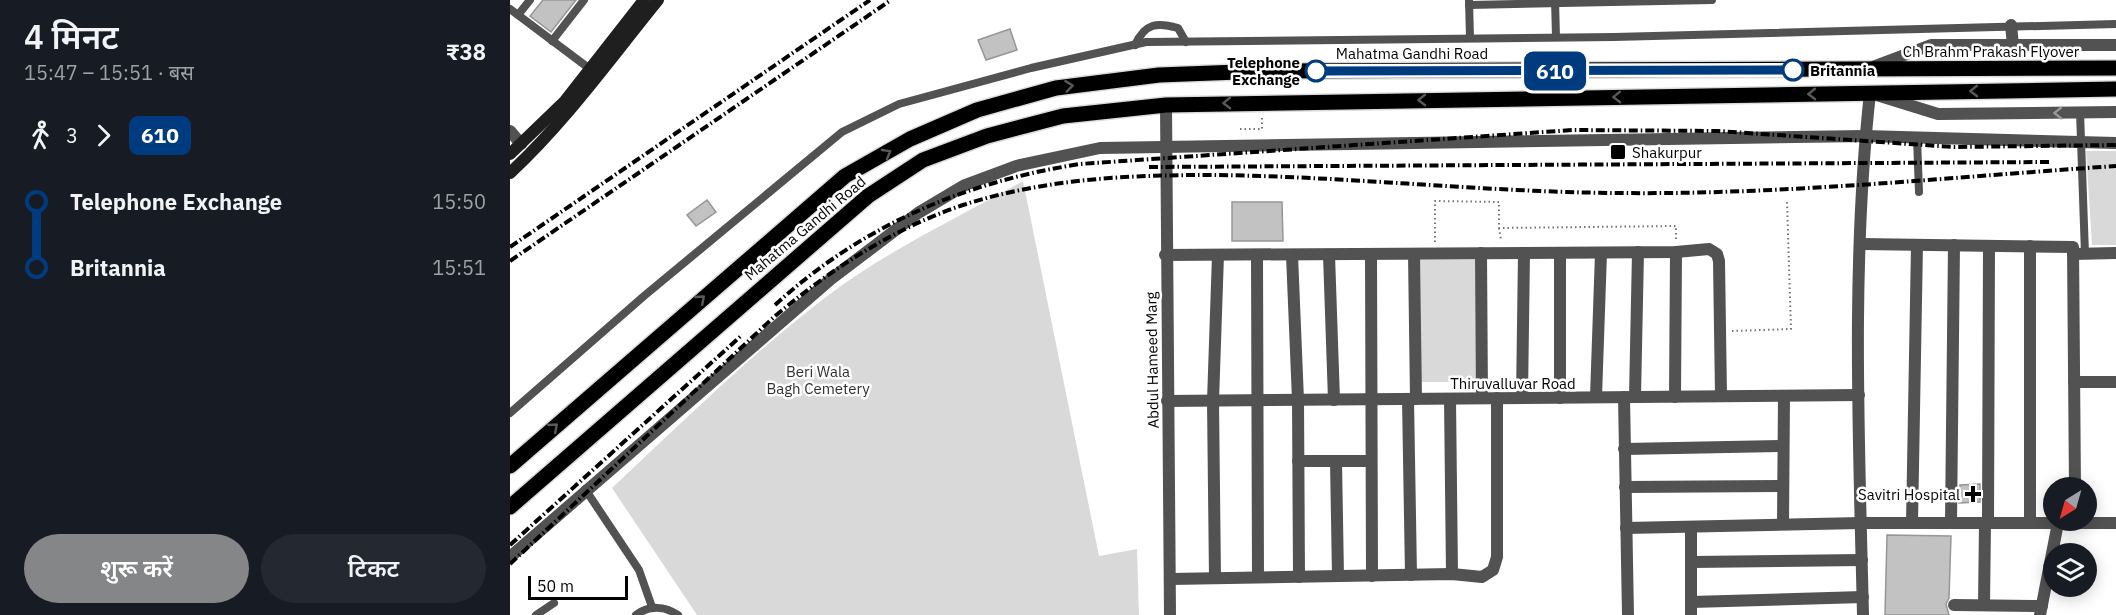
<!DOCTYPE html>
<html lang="hi">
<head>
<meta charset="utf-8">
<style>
  body { margin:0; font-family:"IBM Plex Sans","Noto Sans Devanagari",sans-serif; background:#242831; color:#f1f3f6; height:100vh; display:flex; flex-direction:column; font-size:22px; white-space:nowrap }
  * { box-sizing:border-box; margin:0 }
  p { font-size:20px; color:#9ea1a6 }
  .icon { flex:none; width:33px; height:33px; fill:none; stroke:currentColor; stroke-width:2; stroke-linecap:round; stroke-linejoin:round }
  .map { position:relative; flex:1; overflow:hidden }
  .details { display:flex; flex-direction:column; background:#171b24; width:510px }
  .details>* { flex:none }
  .badge { padding:0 12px; border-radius:9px; font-size:21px; line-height:39px }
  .needle { width:39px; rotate:217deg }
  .tools { position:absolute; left:1533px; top:477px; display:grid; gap:12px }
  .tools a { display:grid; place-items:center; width:54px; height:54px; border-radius:50%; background:#171b24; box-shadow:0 3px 15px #0003; font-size:30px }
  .scale { position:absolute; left:18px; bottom:15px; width:100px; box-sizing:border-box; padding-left:6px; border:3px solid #000; border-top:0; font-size:16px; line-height:21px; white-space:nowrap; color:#000; -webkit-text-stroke:4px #fff; paint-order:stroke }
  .map>.badge { position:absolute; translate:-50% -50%; box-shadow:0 0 0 3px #fff }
  .legs { display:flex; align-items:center; gap:9px; height:66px; padding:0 24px; font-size:20px }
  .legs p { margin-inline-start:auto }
  .overview { display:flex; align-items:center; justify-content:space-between; height:102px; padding:0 24px }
  h1 { font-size:33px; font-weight:600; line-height:45px }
  .action { display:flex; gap:12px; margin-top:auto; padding:12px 24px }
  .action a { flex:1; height:69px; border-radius:36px; background:#858687; color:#fff; font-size:24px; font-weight:600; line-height:69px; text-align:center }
  .action a+a { background:#242831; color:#f1f3f6 }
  ul { padding:0 24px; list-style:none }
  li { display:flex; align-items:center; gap:21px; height:66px; font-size:22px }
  li i { display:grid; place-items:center; width:9px; height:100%; margin:0 8px; background:currentColor }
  li i::after { content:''; width:15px; height:15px; margin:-8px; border:4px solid; border-radius:50%; background:#171b24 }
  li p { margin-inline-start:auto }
  li:first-child i { background:linear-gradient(#0000 50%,currentColor 0) }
  li:last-child i { background:linear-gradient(currentColor 50%,#0000 0) }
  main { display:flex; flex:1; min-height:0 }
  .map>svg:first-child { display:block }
</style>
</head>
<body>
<main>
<section class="details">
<div class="overview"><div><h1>4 मिनट</h1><p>15:47 – 15:51 · बस</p></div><b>₹38</b></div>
<div class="legs"><svg class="icon" aria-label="walk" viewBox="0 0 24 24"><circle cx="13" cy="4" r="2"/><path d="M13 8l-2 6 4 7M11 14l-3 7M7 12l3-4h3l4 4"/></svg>3<svg class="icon" aria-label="forward" viewBox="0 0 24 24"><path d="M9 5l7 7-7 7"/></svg><b class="badge" style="background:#003b80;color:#fff">610</b></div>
<ul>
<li><i style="color:#003b80"></i><b>Telephone Exchange</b><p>15:50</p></li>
<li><i style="color:#003b80"></i><b>Britannia</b><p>15:51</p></li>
</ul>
<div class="action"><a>शुरू करें</a><a>टिकट</a></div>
</section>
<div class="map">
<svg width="1606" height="615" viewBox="0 0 1606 615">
  <rect width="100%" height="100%" fill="#fff"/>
  <g fill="#d9d9d9">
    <path d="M 1576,151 L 1606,151 L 1606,245 L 1582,245 Z"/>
    <path d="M 513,181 L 589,556 L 627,549 L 629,615 L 187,615 L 102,488 C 173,422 243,352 320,294 C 377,251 451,216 513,181 Z"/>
    <path d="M 910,260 L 967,260 L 968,382 L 911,382 Z"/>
  </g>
  <g fill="#c2c2c2" stroke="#969696" stroke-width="1.5">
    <path d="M 33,0 L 66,0 L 41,32 L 20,16 Z"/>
    <path d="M 500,29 L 507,50 L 476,60 L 468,40 Z"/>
    <path d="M 197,200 L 206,212 L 186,226 L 177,215 Z"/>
    <path d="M 722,202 L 772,202 L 773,241 L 722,241 Z"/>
    <path d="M 1470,484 L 1470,502 L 1449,503 L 1450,485 Z"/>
    <path d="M 1377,535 L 1441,536 L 1439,598 L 1436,604 L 1439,615 L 1375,615 Z"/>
  </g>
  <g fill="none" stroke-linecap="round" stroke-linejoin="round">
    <g stroke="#dbdbdb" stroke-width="18">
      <g id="primary">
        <path d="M 0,466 L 335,176 L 400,139 L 467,110 L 546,88 L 649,75 L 756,71 L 1606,68"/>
        <path d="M 0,507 L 358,196 L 413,160 L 477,136 L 553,116 L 656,105 L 1606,89"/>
      </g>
    </g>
    <g stroke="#747474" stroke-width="2" stroke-dasharray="1.5 3" stroke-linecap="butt">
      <path d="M 730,129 L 752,129 L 752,118"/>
      <path d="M 989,228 L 991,240"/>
      <path d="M 925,242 L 925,201 L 989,202 L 989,228 L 1166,226 L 1166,241"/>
      <path d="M 1222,331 L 1281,329 L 1277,202"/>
    </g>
    <g stroke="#525252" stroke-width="8">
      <path d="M 959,0 L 960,38"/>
      <path d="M 1045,0 L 1046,37"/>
      <path d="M 959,5 L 1202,0"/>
      <path d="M 0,9 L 80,69"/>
      <path d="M 8,15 L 20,0"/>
      <path d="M 42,41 L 74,0"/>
      <path d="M 625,45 C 635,23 647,22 668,28 L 676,42"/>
      <path d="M 1570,112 L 1575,254"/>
      <path d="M 1407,138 L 1409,192"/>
      <path d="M 0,413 L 134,296 L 332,132 L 389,104 L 521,68 L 636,42 L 1104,37 L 1606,24"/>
      <path d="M 75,489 L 129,570 L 142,607"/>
      <path d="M 26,615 L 44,603"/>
      <path d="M 126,615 C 139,605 155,606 168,615"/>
    </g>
    <g stroke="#525252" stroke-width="12">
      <path d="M 1501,25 L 1503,45"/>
      <path d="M 656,105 L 660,615"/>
      <path d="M 0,131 L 11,144"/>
      <path d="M 1351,244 L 1563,247 L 1565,488"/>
      <path d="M 971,253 L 972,398"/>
      <path d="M 1050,253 L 1050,398"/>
      <path d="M 861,254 L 862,576"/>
      <path d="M 904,254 L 906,399"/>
      <path d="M 1563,254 L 1606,253"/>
      <path d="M 655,255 L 1166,252 L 1199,249 L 1207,254 L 1209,261 L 1211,396"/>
      <path d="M 747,255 L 748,577"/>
      <path d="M 782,255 L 788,400 L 789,577"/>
      <path d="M 819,255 L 824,400"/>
      <path d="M 1564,382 L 1606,382"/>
      <path d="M 1086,397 L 1091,253"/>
      <path d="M 1114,397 L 1118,615"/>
      <path d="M 1125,397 L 1128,252"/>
      <path d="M 1165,397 L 1166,252"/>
      <path d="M 1012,398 L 1014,253"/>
      <path d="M 898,399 L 901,575"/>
      <path d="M 940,399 L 942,574"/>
      <path d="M 657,401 L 1349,395"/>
      <path d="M 1114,449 L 1273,446"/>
      <path d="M 788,461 L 861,461"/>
      <path d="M 826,461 L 828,576"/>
      <path d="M 1115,487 L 1273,486"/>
      <path d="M 1441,522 L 1444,245"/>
      <path d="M 1402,523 L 1407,245"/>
      <path d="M 1478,523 L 1479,246"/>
      <path d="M 1520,523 L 1520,246"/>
      <path d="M 1273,524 L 1274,396"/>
      <path d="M 1116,528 L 1351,523 L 1606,523"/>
      <path d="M 0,557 L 321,279 L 408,213 L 455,185 L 506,166 L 590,148 L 1355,136 L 1606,143"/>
      <path d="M 1181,562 L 1352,560"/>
      <path d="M 705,578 L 703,401 L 708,255"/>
      <path d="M 660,579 L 942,574 L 972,577 L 983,570 L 987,557 L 987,398"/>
      <path d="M 1181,602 L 1353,597"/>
      <path d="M 1444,605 L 1532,606"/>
      <path d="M 1474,605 L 1475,523"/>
      <path d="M 1181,615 L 1181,527"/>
      <path d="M 1353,615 C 1349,441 1341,266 1360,93"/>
      <path d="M 1530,615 L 1548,523"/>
    </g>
    <g stroke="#525252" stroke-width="12">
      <path d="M 1365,66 L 1421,45 L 1606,45"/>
      <path d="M 1370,96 L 1428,114 L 1606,112"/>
    </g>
    <g stroke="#1f1f1f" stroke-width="12">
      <path d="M 0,154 L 55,101 L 134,0"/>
      <path d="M 0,173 C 55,122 100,59 148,0"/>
    </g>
    <use href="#primary" stroke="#000" stroke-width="15"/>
    <g stroke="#000" stroke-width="4" stroke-dasharray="9 3 1.5 3" stroke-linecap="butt">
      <path d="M 639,167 L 1542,162"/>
      <path d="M 0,247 L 360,0"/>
      <path d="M 0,261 L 381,0"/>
      <path d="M 265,305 C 351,226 454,182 570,164 L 1063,130 L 1208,131 L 1444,147 L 1606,145"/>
      <path d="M 0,545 L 232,335"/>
      <path d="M 0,564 L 264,317 C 321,269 382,229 453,205 C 534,179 615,175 700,175 C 836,176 972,192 1108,193 C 1274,195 1441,177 1606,166"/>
    </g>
  </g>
  <defs><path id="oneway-chevron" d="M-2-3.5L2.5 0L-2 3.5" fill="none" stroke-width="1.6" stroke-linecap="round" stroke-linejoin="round" transform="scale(1.5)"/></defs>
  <g stroke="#595959">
    <use href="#oneway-chevron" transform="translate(559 86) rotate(-7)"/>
    <use href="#oneway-chevron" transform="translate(1464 91) rotate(179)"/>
    <use href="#oneway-chevron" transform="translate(1302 94) rotate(179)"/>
    <use href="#oneway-chevron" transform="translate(1107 97) rotate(179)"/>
    <use href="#oneway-chevron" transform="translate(912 100) rotate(179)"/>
    <use href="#oneway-chevron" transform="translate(717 103) rotate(179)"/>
    <use href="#oneway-chevron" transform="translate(377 153) rotate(-30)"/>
    <use href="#oneway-chevron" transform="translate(191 299) rotate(-41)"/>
    <use href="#oneway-chevron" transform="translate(44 427) rotate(-41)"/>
  </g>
  <use stroke="#979797" href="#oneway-chevron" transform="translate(1548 113) rotate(179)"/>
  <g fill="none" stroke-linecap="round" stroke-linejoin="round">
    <g stroke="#fff" stroke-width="14">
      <path id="line-1" d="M 806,71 L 1283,70"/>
    </g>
    <use href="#line-1" stroke="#003b80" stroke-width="9"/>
  </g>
  <g fill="#fff" stroke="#003b80" stroke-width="3">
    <circle cx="1283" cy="70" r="10"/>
    <circle cx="806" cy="71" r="10"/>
  </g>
  <g fill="#000" stroke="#fff" stroke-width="2">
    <rect x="1100" y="144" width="16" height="16" rx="3"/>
    <path d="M1460 485h6v6h6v6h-6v6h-6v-6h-6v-6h6z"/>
  </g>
  <g text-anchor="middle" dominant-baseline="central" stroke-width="5" stroke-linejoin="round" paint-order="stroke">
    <g font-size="15" fill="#000" stroke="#fff">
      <text x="1481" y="51">Ch Brahm Prakash Flyover</text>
      <text x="902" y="53">Mahatma Gandhi Road</text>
      <text transform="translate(295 228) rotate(-40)">Mahatma Gandhi Road</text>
      <text transform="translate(642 360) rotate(-91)">Abdul Hameed Marg</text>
      <text x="1003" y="383">Thiruvalluvar Road</text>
    </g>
    <g font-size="15" font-weight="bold" fill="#000" stroke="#fff" text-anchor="end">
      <text x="790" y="62">Telephone<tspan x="790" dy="17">Exchange</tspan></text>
      <text x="1300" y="70" text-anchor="start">Britannia</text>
    </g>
    <g font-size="15" fill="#000" stroke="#fff" text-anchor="start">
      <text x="1122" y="152">Shakurpur</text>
      <text x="1450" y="494" text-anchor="end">Savitri Hospital</text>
    </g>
    <g font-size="15" fill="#303030" stroke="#fff">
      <text x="308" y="371">Beri Wala<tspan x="308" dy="17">Bagh Cemetery</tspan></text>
    </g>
  </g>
</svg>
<div class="tools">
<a><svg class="needle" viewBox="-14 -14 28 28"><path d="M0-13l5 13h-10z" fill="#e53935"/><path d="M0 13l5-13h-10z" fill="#9ea1a6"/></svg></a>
<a><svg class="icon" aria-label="layers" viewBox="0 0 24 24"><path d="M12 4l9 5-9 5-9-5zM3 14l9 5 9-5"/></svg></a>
</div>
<div class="scale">50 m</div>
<b class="badge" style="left:1045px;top:71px;background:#003b80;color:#fff">610</b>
</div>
</main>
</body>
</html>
